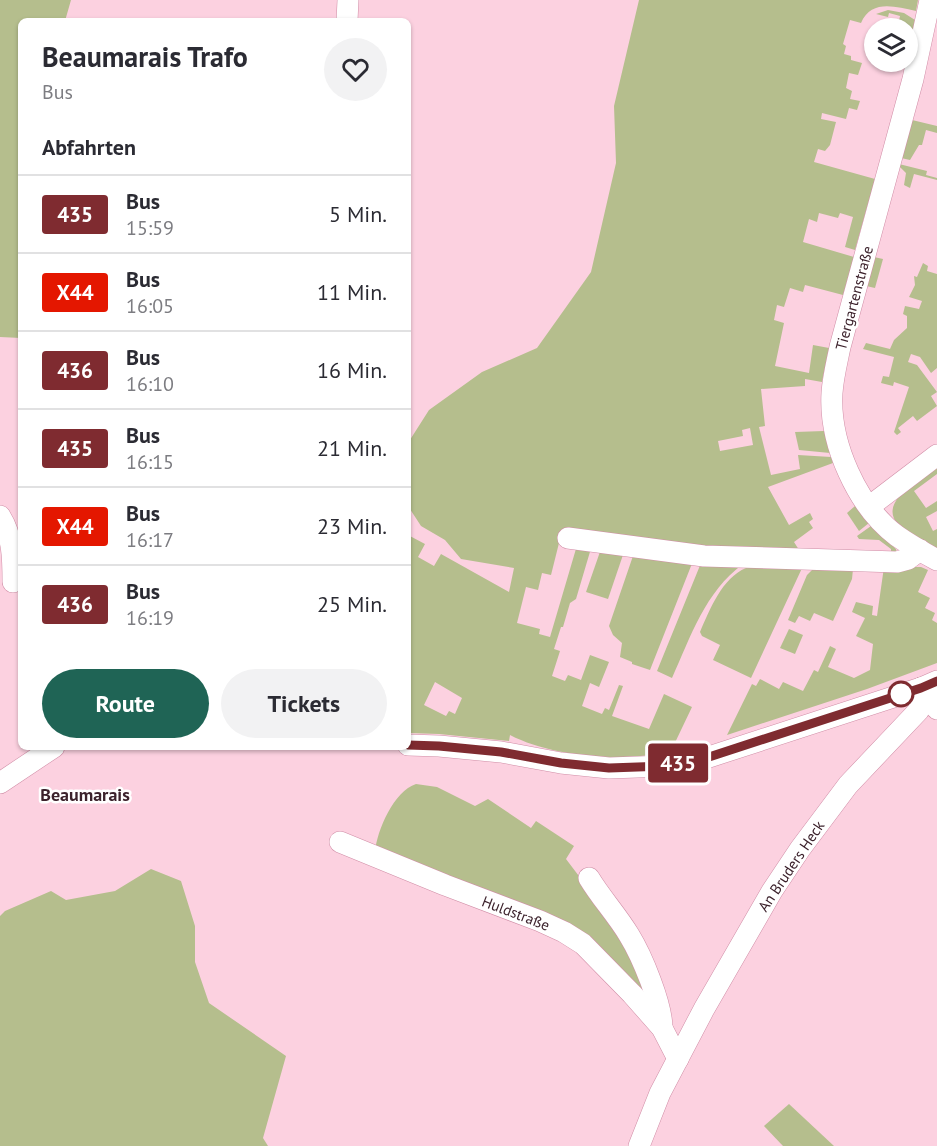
<!DOCTYPE html>
<html lang="de">
<head>
<meta charset="utf-8">
<style>
  body { margin:0; font-family:"PT Sans",sans-serif; background:#f2f2f3; color:#2b2b33; height:100vh; display:flex; flex-direction:column; font-size:22px; white-space:nowrap }
  * { box-sizing:border-box; margin:0 }
  p { font-size:20px; color:#7c7c81 }
  .icon { flex:none; width:33px; height:33px; fill:none; stroke:currentColor; stroke-width:2; stroke-linecap:round; stroke-linejoin:round }
  .map { position:relative; flex:1; overflow:hidden }
  .sheet { position:absolute; left:18px; top:18px; width:393px; height:732px; display:flex; flex-direction:column; background:#fff; border-radius:9px; box-shadow:0 2px 4px #0004 }
  .sheet>* { flex:none }
  .badge { padding:0 12px; border-radius:4px; font-size:21px; line-height:39px }
  .controls { position:absolute; left:864px; top:18px; display:grid; gap:12px }
  .controls a { display:grid; place-items:center; width:54px; height:54px; border-radius:50%; background:#fff; box-shadow:0 2px 4px #0004; font-size:30px }
  .map>.badge { position:absolute; translate:-50% -50%; box-shadow:0 0 0 3px #fff }
  h2 { padding:0 24px; font-size:22px; line-height:54px }
  .round { display:grid; place-items:center; flex:none; width:63px; height:63px; border-radius:32px; background:#f2f2f3 }
  .summary { display:flex; align-items:center; justify-content:space-between; height:102px; padding:0 24px }
  h1 { font-size:28px; font-weight:700; line-height:45px }
  .primary-button { display:flex; gap:12px; margin-top:auto; padding:12px 24px }
  .primary-button a { flex:1; height:69px; border-radius:36px; background:#1f6455; color:#fff; font-size:24px; font-weight:700; line-height:69px; text-align:center }
  .primary-button a+a { background:#f2f2f3; color:#2b2b33 }
  ul { padding:0; list-style:none }
  li { display:flex; align-items:center; gap:18px; height:78px; padding:0 24px; border-top:2px solid #e1e1e2 }
  li div { flex:1 }
  li b { display:block; font-size:22px }
  li em { font-style:normal }
  li .badge { min-width:66px; font-weight:700; text-align:center }
  .map>svg:first-child { display:block }
</style>
</head>
<body>
<div class="map">
<svg width="937" height="1146" viewBox="0 0 937 1146">
  <rect width="100%" height="100%" fill="#fcd1e0"/>
  <g fill="#b5be8d" fill-rule="evenodd">
    <path d="M 0,0 L 71,0 L 65,21 L 21,21 L 21,338 L 0,337 Z"/>
    <path d="M 639,0 L 918,0 L 916,11 C 893,6 871,0 861,23 L 850,20 L 843,44 L 846,46 L 844,54 L 851,56 L 851,60 L 862,63 L 858,75 L 849,73 L 846,88 L 852,91 L 850,99 L 860,101 L 857,110 L 849,108 L 846,119 L 822,113 L 821,119 L 836,122 L 830,145 L 825,151 L 818,149 L 814,162 L 875,179 L 855,250 L 845,247 L 853,217 L 840,213 L 838,218 L 819,213 L 817,222 L 809,219 L 803,242 L 854,257 L 843,295 L 805,285 L 803,292 L 790,288 L 784,307 L 777,305 L 774,320 L 784,323 L 775,366 L 809,373 L 813,345 L 829,348 L 822,382 L 805,379 L 805,386 L 761,389 L 765,426 L 759,427 L 771,475 L 800,469 L 798,455 L 831,457 L 833,463 L 768,487 L 789,525 L 810,513 L 813,519 L 809,522 L 813,528 L 794,542 L 801,553 L 765,552 L 562,531 L 551,575 L 542,573 L 538,590 L 526,587 L 517,623 L 540,629 L 539,634 L 550,637 L 578,542 L 592,545 L 576,599 L 570,603 L 563,627 L 561,627 L 554,649 L 560,651 L 552,676 L 565,681 L 568,675 L 581,680 L 590,655 L 609,662 L 599,687 L 590,683 L 582,706 L 602,714 L 605,708 L 609,710 L 619,685 L 623,686 L 612,716 L 649,729 L 664,694 L 692,707 L 671,751 C 625,763 552,757 510,735 L 509,741 L 439,734 L 408,733 L 408,535 L 425,544 L 418,557 L 434,566 L 441,554 L 509,592 L 514,568 L 461,559 L 445,540 L 421,526 L 408,506 L 408,443 L 429,410 L 482,372 L 537,348 L 591,272 L 616,163 L 614,106 ZM 750,428 L 753,445 L 720,451 L 718,441 L 743,436 L 742,430 ZM 435,682 L 462,698 L 455,714 L 449,711 L 446,716 L 424,705 Z"/>
    <path d="M 888,10 L 904,13 L 915,20 L 911,40 L 908,39 L 908,28 L 903,28 L 905,22 L 899,21 L 900,16 L 889,13 L 888,17 L 876,14 Z"/>
    <path d="M 912,120 L 937,126 L 937,133 L 926,130 L 922,145 L 919,145 L 910,160 L 901,158 Z"/>
    <path d="M 899,164 L 927,171 L 926,175 L 937,178 L 937,180 L 914,174 L 910,188 L 904,185 L 906,173 L 899,166 Z"/>
    <path d="M 874,257 L 883,259 L 875,288 L 866,286 Z"/>
    <path d="M 923,263 L 928,266 L 927,271 L 937,274 L 937,368 L 931,373 L 920,357 L 911,354 L 908,362 L 917,365 L 937,392 L 931,396 L 937,406 L 917,421 L 913,416 L 898,428 L 901,432 L 897,435 L 894,432 L 909,387 L 894,382 L 893,386 L 881,383 L 883,376 L 889,377 L 894,357 L 863,349 L 866,343 L 890,349 L 894,340 L 907,328 L 907,316 L 903,314 L 905,306 L 919,309 L 922,301 L 909,297 L 915,285 L 914,276 L 917,277 Z"/>
    <path d="M 824,431 L 830,453 L 799,450 L 795,432 Z"/>
    <path d="M 937,466 L 937,474 L 914,491 L 926,508 L 937,501 L 937,511 L 926,517 L 933,531 L 937,529 L 937,549 C 925,542 907,535 898,524 C 877,502 922,478 937,466 Z"/>
    <path d="M 855,506 L 869,523 L 859,531 L 847,513 Z"/>
    <path d="M 871,526 L 896,549 L 897,554 L 891,556 L 891,549 L 879,540 L 859,539 L 857,536 Z"/>
    <path d="M 602,546 L 625,549 L 608,599 L 586,592 Z"/>
    <path d="M 634,553 L 693,561 L 650,670 L 632,664 L 632,662 L 620,657 L 622,643 L 613,635 L 609,626 Z"/>
    <path d="M 701,563 L 743,564 C 705,592 691,636 672,678 L 657,671 Z"/>
    <path d="M 803,566 L 751,678 L 713,660 L 720,645 L 702,636 L 700,632 C 710,609 722,578 746,568 C 757,564 790,566 803,566 Z"/>
    <path d="M 816,566 L 853,569 L 852,579 L 833,621 L 814,613 L 810,621 L 799,616 L 795,623 L 788,620 L 807,575 Z"/>
    <path d="M 884,567 L 921,567 L 928,570 L 918,592 L 930,598 L 925,608 L 935,613 L 932,620 L 937,623 L 937,663 L 867,689 L 727,735 L 752,684 L 756,686 L 760,679 L 779,689 L 783,682 L 803,691 L 814,670 L 818,672 L 830,646 L 836,649 L 828,667 L 854,678 L 870,670 L 873,644 L 856,636 L 865,618 L 852,612 L 856,602 L 873,606 L 872,615 L 877,616 Z"/>
    <path d="M 789,629 L 803,635 L 795,654 L 780,648 Z"/>
    <path d="M 416,784 L 437,787 L 475,806 L 488,799 L 531,828 L 536,821 L 574,846 L 566,859 L 622,933 L 653,1002 L 604,960 L 375,852 C 377,830 394,791 416,784 Z"/>
    <path d="M 151,869 L 181,881 L 195,926 L 195,962 L 209,1003 L 286,1056 L 263,1138 L 268,1146 L 0,1146 L 0,916 L 5,911 L 51,891 L 66,900 L 115,891 Z"/>
    <path d="M 789,1104 L 834,1146 L 783,1146 L 764,1126 Z"/>
  </g>
  <g fill="none" stroke-linecap="round" stroke-linejoin="round">
    <g stroke="#d08da6" stroke-width="22">
      <g id="minor">
        <path d="M 930,0 L 913,79 L 840,347 C 837,362 833,377 832,393 C 829,443 857,506 897,536 C 910,545 924,553 937,560"/>
        <path d="M 347,21 L 348,0"/>
        <path d="M 870,506 L 937,455"/>
        <path d="M 0,516 C 13,537 13,559 13,582"/>
        <path d="M 568,538 L 704,556 L 897,562 L 908,559 L 920,550"/>
        <path d="M 921,688 L 937,709"/>
        <path d="M 408,745 L 439,746 L 501,752 L 561,763 L 609,768 L 666,766 L 709,757 L 921,688 L 937,681"/>
        <path d="M 0,783 L 54,747"/>
        <path d="M 340,842 L 445,885 L 540,921 L 564,932 L 583,944 L 632,994 L 662,1028 L 678,1059"/>
        <path d="M 589,878 C 601,898 617,915 629,935 C 642,956 662,1004 662,1028"/>
        <path d="M 639,1146 L 660,1093 L 704,1009 L 772,891 L 800,849 L 848,785 L 919,710 L 921,688"/>
      </g>
    </g>
    <use href="#minor" stroke="#fff" stroke-width="21"/>
  </g>
  <g fill="none" stroke-linecap="round" stroke-linejoin="round">
    <g stroke="#fff" stroke-width="14">
      <path id="line" d="M 408,745 L 439,746 L 501,752 L 561,763 L 609,768 L 666,766 L 709,757 L 921,688 L 937,681"/>
    </g>
    <use href="#line" stroke="#7f2b30" stroke-width="9"/>
  </g>
  <circle fill="#fff" stroke="#7f2b30" stroke-width="3" cx="901" cy="694" r="12"/>
  <g text-anchor="middle" dominant-baseline="central" stroke-width="5" stroke-linejoin="round" paint-order="stroke">
    <g font-size="15" fill="#3c222c" stroke="#fff">
      <text transform="translate(854 298) rotate(-75)">Tiergartenstraße</text>
      <text transform="translate(791 866) rotate(-56)">An Bruders Heck</text>
      <text transform="translate(516 913) rotate(21)">Huldstraße</text>
    </g>
    <g font-size="18" font-weight="bold" fill="#3c222c" stroke="#fff">
      <text x="85" y="794">Beaumarais</text>
    </g>
  </g>
</svg>
<div class="controls">
<a><svg class="icon" aria-label="layers" viewBox="0 0 24 24"><path d="M12 4l9 5-9 5-9-5zM3 14l9 5 9-5"/></svg></a>
</div>
<b class="badge" style="left:678px;top:763px;background:#7f2b30;color:#fff">435</b>
<section class="sheet">
<div class="summary"><div><h1>Beaumarais Trafo</h1><p>Bus</p></div><a class="round"><svg class="icon" aria-label="heart" viewBox="0 0 24 24"><path d="M12 20l-8-8c-3-5 5-10 8-4 3-6 11-1 8 4z"/></svg></a></div>
<h2>Abfahrten</h2>
<ul>
<li><span class="badge" style="background:#7f2b30;color:#fff">435</span><div><b>Bus</b><p>15:59</p></div><em>5 Min.</em></li>
<li><span class="badge" style="background:#e41700;color:#fff">X44</span><div><b>Bus</b><p>16:05</p></div><em>11 Min.</em></li>
<li><span class="badge" style="background:#7f2b30;color:#fff">436</span><div><b>Bus</b><p>16:10</p></div><em>16 Min.</em></li>
<li><span class="badge" style="background:#7f2b30;color:#fff">435</span><div><b>Bus</b><p>16:15</p></div><em>21 Min.</em></li>
<li><span class="badge" style="background:#e41700;color:#fff">X44</span><div><b>Bus</b><p>16:17</p></div><em>23 Min.</em></li>
<li><span class="badge" style="background:#7f2b30;color:#fff">436</span><div><b>Bus</b><p>16:19</p></div><em>25 Min.</em></li>
</ul>
<div class="primary-button"><a>Route</a><a>Tickets</a></div>
</section>
</div>
</body>
</html>
